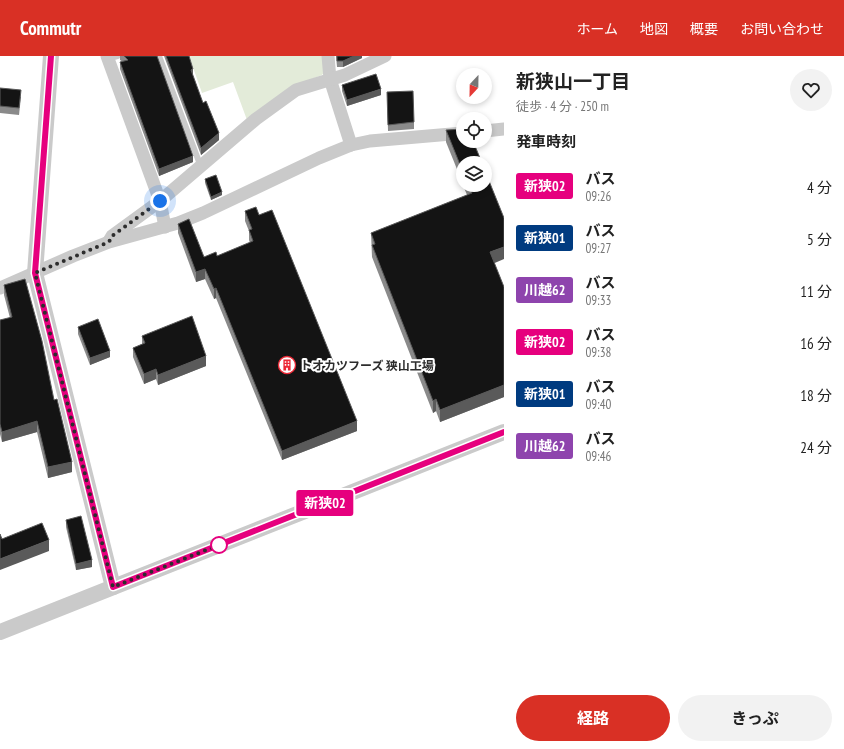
<!DOCTYPE html>
<html lang="ja">
<head>
<meta charset="utf-8">
<style>
  body { margin:0; font-family:"PT Sans Narrow","Noto Sans JP",sans-serif; background:#f2f2f2; color:#222; height:100vh; display:flex; flex-direction:column; font-size:15px; white-space:nowrap }
  * { box-sizing:border-box; margin:0 }
  p { font-size:13px; color:#767676 }
  .icon { flex:none; width:22px; height:22px; fill:none; stroke:currentColor; stroke-width:2; stroke-linecap:round; stroke-linejoin:round }
  .map { position:relative; flex:1; overflow:hidden }
  .drawer { display:flex; flex-direction:column; background:#fff; width:340px }
  .drawer>* { flex:none }
  .badge { padding:0 8px; border-radius:3px; font-size:14px; line-height:26px }
  .needle { width:26px; rotate:202deg }
  .fabs { position:absolute; left:456px; top:12px; display:grid; gap:8px }
  .fabs a { display:grid; place-items:center; width:36px; height:36px; border-radius:50%; background:#fff; box-shadow:0 2px 6px #0003; font-size:20px }
  .you { position:absolute; width:20px; height:20px; margin:-10px; border:3px solid #fff; border-radius:50%; background:#1a73e8; box-shadow:0 0 0 6px #1a73e833 }
  .map>.badge { position:absolute; translate:-50% -50%; box-shadow:0 0 0 2px #fff }
  h2 { padding:0 12px; font-size:15px; line-height:36px }
  .round { display:grid; place-items:center; flex:none; width:42px; height:42px; border-radius:21px; background:#f2f2f2 }
  .summary { display:flex; align-items:center; justify-content:space-between; height:68px; padding:0 12px }
  h1 { font-size:19px; font-weight:700; line-height:30px }
  .cta { display:flex; gap:8px; margin-top:auto; padding:8px 12px }
  .cta a { flex:1; height:46px; border-radius:24px; background:#d93025; color:#fff; font-size:16px; font-weight:700; line-height:46px; text-align:center }
  .cta a+a { background:#f2f2f2; color:#222 }
  ul { padding:0; list-style:none }
  li { display:flex; align-items:center; gap:12px; height:52px; padding:0 12px }
  li div { flex:1 }
  li b { display:block; font-size:15px }
  li em { font-style:normal }
  li .badge { min-width:44px; font-weight:700; text-align:center }
  header { display:flex; align-items:center; gap:24px; box-sizing:border-box; height:56px; padding:0 20px; background:#d93025; color:#fff }
  header strong { font-size:19px }
  nav { display:flex; gap:22px; margin-inline-start:auto; font-size:14px }
  main { display:flex; flex:1; min-height:0 }
  .map>svg:first-child { display:block }
</style>
</head>
<body>
<header>
<strong>Commutr</strong>
<nav><a>ホーム</a><a>地図</a><a>概要</a><a>お問い合わせ</a></nav>
</header>
<main>
<div class="map">
<svg width="504" height="693" viewBox="0 0 504 693">
  <rect width="100%" height="100%" fill="#fff"/>
  <path fill="#e3ebd9" d="M 189,0 L 323,0 L 325,15 L 322,19 L 294,30 L 247,64 L 233,26 L 202,37 Z"/>
  <g fill="none" stroke-linecap="round" stroke-linejoin="round">
    <g stroke="#cacaca" stroke-width="6">
      <path d="M 159,0 L 201,111"/>
      <path d="M 108,3 L 118,0"/>
    </g>
    <g stroke="#cacaca" stroke-width="13">
      <path d="M 107,0 L 160,145 L 165,171"/>
      <path d="M 328,0 L 330,23 L 351,89"/>
      <path d="M 485,75 L 504,73"/>
      <path d="M 109,185 L 112,180 L 160,145 L 256,63 L 296,34 L 345,19 L 385,0"/>
      <path d="M 0,232 L 73,200 L 109,186 L 178,167 L 203,157 L 319,102 L 351,89 L 370,85 L 463,77"/>
    </g>
    <g stroke="#cacaca" stroke-width="16">
      <path d="M 51,0 L 35,217 L 113,531"/>
      <path d="M 0,576 L 504,376"/>
    </g>
  </g>
  <g fill="#8a8a8a">
    <path d="M 120,0 L 157,0 L 193,106 L 159,120 L 120,13 L 120,6 L 123,6 L 120,4 Z"/>
    <path d="M 164,0 L 189,0 L 193,20 L 203,47 L 219,84 L 201,99 Z"/>
    <path d="M 336,0 L 362,0 L 362,2 L 343,11 L 337,11 Z"/>
    <path d="M 342,29 L 381,39 L 347,50 L 342,35 Z"/>
    <path d="M 0,32 L 21,41 L 19,59 L 0,57 Z"/>
    <path d="M 387,43 L 414,66 L 414,73 L 388,75 Z"/>
    <path d="M 446,74 L 463,107 L 463,128 L 446,86 Z"/>
    <path d="M 205,123 L 222,139 L 211,144 L 205,127 Z"/>
    <path d="M 463,129 L 485,129 L 494,207 L 504,231 L 504,341 L 440,366 L 436,355 L 433,357 L 372,201 L 371,177 L 467,139 Z"/>
    <path d="M 245,155 L 357,375 L 282,404 L 216,242 L 214,243 L 205,223 L 196,226 L 178,177 L 178,168 L 204,201 L 217,200 L 250,187 L 249,184 L 249,175 L 245,165 Z"/>
    <path d="M 4,229 L 54,344 L 72,416 L 48,422 L 37,376 L 2,386 L 0,378 L 0,264 L 10,262 L 4,239 Z"/>
    <path d="M 78,271 L 110,301 L 90,309 L 78,278 Z"/>
    <path d="M 142,280 L 206,310 L 158,329 L 156,323 L 144,328 L 133,301 L 133,292 L 142,288 Z"/>
    <path d="M 66,464 L 92,511 L 76,514 L 66,471 Z"/>
  </g>
  <g fill="#5a5a5a">
    <path d="M 354,0 L 362,0 L 362,2 L 343,11 L 343,5 Z"/>
    <path d="M 193,13 L 193,20 L 191,20 L 191,14 Z"/>
    <path d="M 381,33 L 381,39 L 347,50 L 347,44 Z"/>
    <path d="M 219,77 L 219,84 L 201,99 L 201,92 Z"/>
    <path d="M 193,100 L 193,106 L 159,120 L 159,113 Z"/>
    <path d="M 222,136 L 222,139 L 211,144 L 211,141 Z"/>
    <path d="M 504,191 L 504,203 L 490,209 L 490,196 Z"/>
    <path d="M 205,213 L 205,223 L 196,226 L 196,216 Z"/>
    <path d="M 216,232 L 216,242 L 214,243 L 214,233 Z"/>
    <path d="M 110,295 L 110,301 L 90,309 L 90,302 Z"/>
    <path d="M 206,300 L 206,310 L 158,329 L 158,319 Z"/>
    <path d="M 156,313 L 156,323 L 144,328 L 144,318 Z"/>
    <path d="M 504,329 L 504,341 L 440,366 L 440,354 Z"/>
    <path d="M 436,343 L 436,355 L 433,357 L 433,345 Z"/>
    <path d="M 37,365 L 37,376 L 2,386 L 2,376 Z"/>
    <path d="M 357,365 L 357,375 L 282,404 L 282,395 Z"/>
    <path d="M 72,406 L 72,416 L 48,422 L 48,411 Z"/>
    <path d="M 49,484 L 49,495 L 0,514 L 0,503 Z"/>
    <path d="M 92,504 L 92,511 L 76,514 L 76,508 Z"/>
  </g>
  <g fill="#141414" stroke="#5a5a5a">
    <path d="M 124,0 L 157,0 L 193,100 L 159,113 L 120,6 L 128,4 Z"/>
    <path d="M 166,0 L 189,0 L 193,13 L 191,14 L 203,47 L 206,45 L 219,77 L 201,92 Z"/>
    <path d="M 337,0 L 354,0 L 343,5 L 337,5 Z"/>
    <path d="M 376,18 L 381,33 L 347,44 L 342,29 Z"/>
    <path d="M 0,32 L 21,34 L 19,52 L 0,50 Z"/>
    <path d="M 413,35 L 414,66 L 388,69 L 387,36 Z"/>
    <path d="M 463,73 L 463,85 L 473,85 L 482,107 L 463,107 L 463,116 L 446,74 Z"/>
    <path d="M 485,115 L 504,162 L 504,191 L 490,196 L 504,231 L 504,329 L 440,354 L 436,343 L 433,345 L 372,189 L 375,188 L 371,177 L 472,137 L 468,129 L 485,129 Z"/>
    <path d="M 216,119 L 222,136 L 211,141 L 205,123 Z"/>
    <path d="M 256,151 L 259,159 L 272,154 L 357,365 L 282,395 L 216,232 L 214,233 L 205,213 L 196,216 L 178,168 L 189,163 L 204,201 L 216,196 L 217,200 L 253,185 L 249,174 L 252,173 L 245,155 Z"/>
    <path d="M 25,223 L 42,285 L 54,344 L 57,343 L 72,406 L 48,411 L 37,365 L 2,376 L 0,368 L 0,264 L 12,261 L 4,229 Z"/>
    <path d="M 192,260 L 206,300 L 158,319 L 156,313 L 144,318 L 133,292 L 145,287 L 142,280 Z"/>
    <path d="M 98,263 L 110,295 L 90,302 L 78,271 Z"/>
    <path d="M 81,460 L 92,504 L 76,508 L 66,464 Z"/>
    <path d="M 42,467 L 49,484 L 0,503 L 0,478 L 2,483 Z"/>
  </g>
  <g fill="none" stroke-linecap="round" stroke-linejoin="round">
    <g stroke="#fff" stroke-width="9">
      <path id="line" d="M 51,0 L 35,217 L 113,531 L 504,376"/>
    </g>
    <use href="#line" stroke="#e6007e" stroke-width="6"/>
    <path stroke="#2d2d2d" stroke-width="4" stroke-dasharray="0 7.2" d="M 160,145 L 112,180 L 109,186 L 35,217 L 113,531 L 219,489"/>
  </g>
  <defs>
    <g id="building-ring" transform="scale(0.9)"><circle r="9.5" fill="#fff" stroke="#ec2734" stroke-width="1.5"/><path d="M-4-6H4V6H1V3H-1V6H-4ZM-2.5-4.3h1.7v1.8h-1.7ZM.8-4.3h1.7v1.8H.8ZM-2.5-1h1.7V.8h-1.7ZM.8-1h1.7V.8H.8Z" fill="#ec2734"/></g>
  </defs>
  <g fill-rule="evenodd">
    <use href="#building-ring" x="287" y="309"/>
  </g>
  <circle fill="#fff" stroke="#e6007e" stroke-width="2" cx="219" cy="489" r="8"/>
  <g text-anchor="middle" dominant-baseline="central" stroke-width="4" stroke-linejoin="round" paint-order="stroke">
    <g font-size="12" font-weight="bold" fill="#2d2d2d" stroke="#fff" text-anchor="start">
      <text x="300" y="309">トオカツフーズ 狭山工場</text>
    </g>
  </g>
</svg>
<div class="fabs">
<a><svg class="needle" viewBox="-14 -14 28 28"><path d="M0-13l5 13h-10z" fill="#e53935"/><path d="M0 13l5-13h-10z" fill="#767676"/></svg></a>
<a><svg class="icon" aria-label="locate" viewBox="0 0 24 24"><circle cx="12" cy="12" r="6"/><path d="M12 2v4M12 18v4M2 12h4M18 12h4"/></svg></a>
<a><svg class="icon" aria-label="layers" viewBox="0 0 24 24"><path d="M12 4l9 5-9 5-9-5zM3 14l9 5 9-5"/></svg></a>
</div>
<div class="you" style="left:160px;top:145px"></div>
<b class="badge" style="left:325px;top:447px;background:#e6007e;color:#fff">新狭02</b>
</div>
<section class="drawer">
<div class="summary"><div><h1>新狭山一丁目</h1><p>徒歩 · 4 分 · 250 m</p></div><a class="round"><svg class="icon" aria-label="heart" viewBox="0 0 24 24"><path d="M12 20l-8-8c-3-5 5-10 8-4 3-6 11-1 8 4z"/></svg></a></div>
<h2>発車時刻</h2>
<ul>
<li><span class="badge" style="background:#e6007e;color:#fff">新狭02</span><div><b>バス</b><p>09:26</p></div><em>4 分</em></li>
<li><span class="badge" style="background:#003b80;color:#fff">新狭01</span><div><b>バス</b><p>09:27</p></div><em>5 分</em></li>
<li><span class="badge" style="background:#8e44ad;color:#fff">川越62</span><div><b>バス</b><p>09:33</p></div><em>11 分</em></li>
<li><span class="badge" style="background:#e6007e;color:#fff">新狭02</span><div><b>バス</b><p>09:38</p></div><em>16 分</em></li>
<li><span class="badge" style="background:#003b80;color:#fff">新狭01</span><div><b>バス</b><p>09:40</p></div><em>18 分</em></li>
<li><span class="badge" style="background:#8e44ad;color:#fff">川越62</span><div><b>バス</b><p>09:46</p></div><em>24 分</em></li>
</ul>
<div class="cta"><a>経路</a><a>きっぷ</a></div>
</section>
</main>
</body>
</html>
